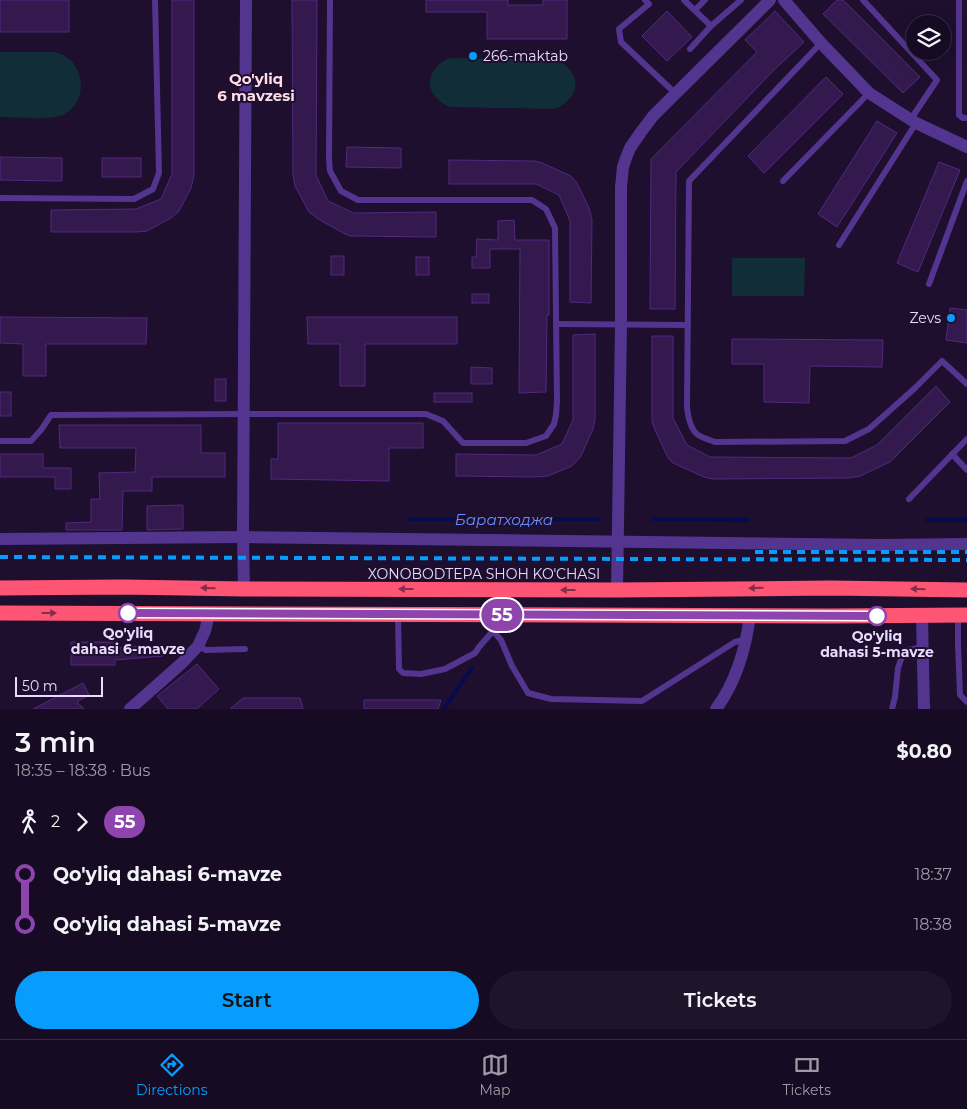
<!DOCTYPE html>
<html lang="en">
<head>
<meta charset="utf-8">
<style>
  body { margin:0; font-family:Montserrat,sans-serif; background:#1f142a; color:#f1f3f6; height:100vh; display:flex; flex-direction:column; font-size:19px; white-space:nowrap }
  * { box-sizing:border-box; margin:0 }
  p { font-size:16px; color:#9e9ba5 }
  .icon { flex:none; width:28px; height:28px; fill:none; stroke:currentColor; stroke-width:2; stroke-linecap:round; stroke-linejoin:round }
  .map { position:relative; height:709px; overflow:hidden }
  .sheet { display:flex; flex-direction:column; background:#160b22; flex:1 }
  .sheet>* { flex:none }
  .badge { padding:0 10px; border-radius:16px; font-size:18px; line-height:32px }
  .controls { position:absolute; left:906px; top:15px; display:grid; gap:10px }
  .controls a { display:grid; place-items:center; width:45px; height:45px; border-radius:50%; background:#160b22; box-shadow:0 5px 20px #0002,0 0 0 1px #352b40; font-size:25px }
  .scale { position:absolute; left:15px; bottom:12px; width:88px; box-sizing:border-box; padding-left:5px; border:2px solid #e9daff; border-top:0; font-size:14px; line-height:18px; white-space:nowrap; color:#e9daff; -webkit-text-stroke:4px #1d0f2d; paint-order:stroke }
  .map>.badge { position:absolute; translate:-50% -50%; box-shadow:0 0 0 2px #fff }
  .legs { display:flex; align-items:center; gap:8px; height:55px; padding:0 15px; font-size:16px }
  .legs p { margin-inline-start:auto }
  .summary { display:flex; align-items:center; justify-content:space-between; height:85px; padding:0 15px }
  h1 { font-size:28px; font-weight:600; line-height:38px }
  .action { display:flex; gap:10px; margin-top:auto; padding:10px 15px }
  .action a { flex:1; height:58px; border-radius:30px; background:#069dff; color:#111; font-size:20px; font-weight:600; line-height:58px; text-align:center }
  .action a+a { background:#1f142a; color:#f1f3f6 }
  ul { padding:0 15px; list-style:none }
  li { display:flex; align-items:center; gap:18px; height:50px; font-size:19px }
  li i { display:grid; place-items:center; width:8px; height:100%; margin:0 6px; background:currentColor }
  li i::after { content:''; width:12px; height:12px; margin:-6px; border:4px solid; border-radius:50%; background:#160b22 }
  li p { margin-inline-start:auto }
  li:first-child i { background:linear-gradient(#0000 50%,currentColor 0) }
  li:last-child i { background:linear-gradient(currentColor 50%,#0000 0) }
  .menu { display:flex; justify-content:space-around; align-items:center; height:70px; border-top:1px solid #352b40; background:#160b22; font-size:14px; color:#9e9ba5 }
  .menu a { display:grid; justify-items:center; gap:2px }
  .menu .on { color:#069dff }
  .map>svg:first-child { display:block }
</style>
</head>
<body>
<div class="map">
<svg width="967" height="709" viewBox="0 0 967 709">
  <rect width="100%" height="100%" fill="#1d0f2d"/>
  <g fill="#112d37">
    <path d="M 0,52 C 13,52 26,52 39,52 C 45,52 52,51 58,53 C 84,60 90,100 65,114 C 51,121 17,117 0,117 Z"/>
    <path d="M 450,58 L 555,59 C 582,71 583,97 555,109 L 450,107 C 423,96 423,69 450,58 Z"/>
    <path d="M 732,258 L 805,258 L 804,296 L 732,296 Z"/>
  </g>
  <g fill="none" stroke-linecap="round" stroke-linejoin="round">
    <g stroke="#060b4f" stroke-width="4">
      <path d="M 410,519 L 598,519"/>
      <path d="M 653,519 L 748,520"/>
      <path d="M 927,520 L 967,520"/>
      <path d="M 444,709 L 472,668"/>
    </g>
  </g>
  <g fill="#34194f" stroke="#52297e">
    <rect x="0" y="0" width="69" height="32"/>
    <path d="M 172,0 L 194,0 L 194,175 L 191,188 L 179,211 L 171,218 L 147,231 L 136,232 L 51,232 L 51,210 L 136,209 L 161,199 L 172,174 Z"/>
    <path d="M 292,0 L 317,0 L 316,175 L 328,201 L 354,213 L 436,212 L 436,237 L 351,236 L 345,234 L 318,219 L 309,212 L 295,186 L 293,175 Z"/>
    <path d="M 426,0 L 508,0 L 508,5 L 543,5 L 543,0 L 567,0 L 567,39 L 487,39 L 487,12 L 426,12 Z"/>
    <path d="M 837,0 L 843,0 L 920,77 L 903,93 L 823,14 Z"/>
    <path d="M 667,11 L 692,37 L 667,61 L 642,36 Z"/>
    <path d="M 775,11 L 804,42 L 774,70 L 676,172 L 675,309 L 650,309 L 651,159 L 757,52 L 745,40 Z"/>
    <path d="M 826,77 L 843,94 L 764,173 L 748,156 Z"/>
    <path d="M 877,121 L 897,133 L 837,227 L 818,214 Z"/>
    <path d="M 347,147 L 401,148 L 401,168 L 346,167 Z"/>
    <path d="M 0,157 L 62,158 L 62,181 L 0,180 Z"/>
    <rect x="102" y="158" width="39" height="19"/>
    <path d="M 449,160 L 535,161 L 542,163 L 571,176 L 577,183 L 589,208 L 592,219 L 591,303 L 570,302 L 570,221 L 559,195 L 536,184 L 449,184 Z"/>
    <path d="M 939,162 L 960,170 L 918,272 L 897,263 Z"/>
    <path d="M 514,220 L 515,240 L 549,240 L 549,315 L 547,315 L 546,392 L 519,393 L 520,249 L 490,249 L 490,268 L 472,268 L 472,257 L 476,257 L 477,239 L 498,240 L 498,221 Z"/>
    <rect x="331" y="256" width="13" height="19"/>
    <rect x="416" y="257" width="13" height="18"/>
    <rect x="472" y="294" width="17" height="9"/>
    <path d="M 950,308 L 967,310 L 967,343 L 946,340 Z"/>
    <path d="M 0,317 L 147,318 L 146,344 L 46,344 L 46,376 L 23,376 L 23,344 L 0,343 Z"/>
    <path d="M 307,317 L 457,317 L 457,344 L 365,344 L 365,386 L 340,386 L 340,344 L 308,344 Z"/>
    <path d="M 595,334 L 595,420 L 593,429 L 581,456 L 572,466 L 548,476 L 534,477 L 456,476 L 456,454 L 536,455 L 562,444 L 573,420 L 573,335 Z"/>
    <path d="M 652,336 L 673,336 L 673,418 L 687,445 L 710,457 L 851,458 L 877,445 L 936,386 L 950,402 L 890,462 L 860,476 L 849,478 L 713,479 L 704,477 L 673,463 L 668,458 L 655,430 L 652,421 Z"/>
    <path d="M 732,339 L 883,340 L 882,367 L 810,366 L 809,403 L 764,402 L 764,364 L 732,364 Z"/>
    <path d="M 471,367 L 492,368 L 492,384 L 471,384 Z"/>
    <rect x="215" y="379" width="11" height="22"/>
    <rect x="0" y="392" width="11" height="24"/>
    <rect x="434" y="393" width="38" height="9"/>
    <path d="M 278,423 L 423,423 L 423,448 L 389,448 L 389,481 L 271,479 L 271,459 L 278,459 Z"/>
    <path d="M 59,425 L 201,425 L 201,453 L 225,453 L 225,477 L 152,477 L 152,491 L 123,491 L 122,530 L 66,530 L 66,523 L 91,522 L 91,499 L 100,499 L 99,473 L 135,472 L 136,448 L 60,448 Z"/>
    <path d="M 0,454 L 43,454 L 43,468 L 71,468 L 71,489 L 55,489 L 55,477 L 0,477 Z"/>
    <path d="M 183,505 L 183,529 L 147,530 L 147,506 Z"/>
    <path d="M 71,642 L 115,642 L 115,648 L 162,645 L 163,656 L 115,660 L 115,665 L 71,665 Z"/>
    <path d="M 197,664 L 219,689 L 197,709 L 168,709 L 157,696 Z"/>
    <path d="M 83,683 L 89,695 L 77,702 L 84,709 L 33,709 Z"/>
    <path d="M 243,698 L 300,698 L 303,709 L 230,709 Z"/>
    <path d="M 364,700 L 441,700 L 438,709 L 364,709 Z"/>
  </g>
  <g fill="none" stroke-linecap="round" stroke-linejoin="round">
    <g stroke="#533590" stroke-width="6">
      <path d="M 645,0 L 649,4 L 619,29 L 621,42 L 676,94"/>
      <path d="M 684,0 L 711,26 L 690,49"/>
      <path d="M 863,0 L 937,80 L 911,119"/>
      <path d="M 959,0 L 959,115 L 963,118 L 967,118"/>
      <path d="M 695,10 L 705,0"/>
      <path d="M 711,26 L 741,0"/>
      <path d="M 821,43 L 689,181 L 687,407 C 688,416 691,430 698,435 C 703,438 710,440 715,442 L 845,441 L 869,429 L 915,388 L 942,361 L 967,384"/>
      <path d="M 783,181 L 869,93"/>
      <path d="M 0,198 L 134,199 L 153,189 L 159,173 L 155,0"/>
      <path d="M 839,245 L 916,123"/>
      <path d="M 929,284 L 967,181"/>
      <path d="M 557,324 L 688,325"/>
      <path d="M 0,441 L 31,441 L 41,430 L 51,415 L 243,414 L 426,414 L 443,421 L 463,443 L 526,443 L 546,436 L 554,424 L 556,415 L 557,401 L 555,228 L 546,209 L 532,200 L 358,200 L 341,191 L 330,171 L 329,159 L 330,0"/>
      <path d="M 952,454 L 967,470"/>
      <path d="M 909,499 L 967,439"/>
      <path d="M 958,615 L 958,644 L 960,695 L 967,702"/>
      <path d="M 398,616 L 399,669 L 403,673 L 421,674 L 445,669 L 475,653 L 479,647 L 493,631 L 493,615"/>
      <path d="M 493,631 L 501,640 L 512,666 L 528,693 L 551,699 L 642,701 L 735,642 L 747,639"/>
      <path d="M 198,646 L 206,650 L 245,649"/>
      <path d="M 892,709 L 895,697 L 898,668 L 904,651 L 923,647"/>
    </g>
    <g stroke="#533590" stroke-width="12">
      <path d="M 784,0 L 821,43 L 869,93 L 916,123 L 967,147"/>
      <path d="M 0,539 L 243,537 L 881,545 L 967,544"/>
      <path d="M 244,589 L 243,537 L 246,0"/>
      <path d="M 617,590 L 621,324 L 621,187 L 623,167 L 626,158 L 630,148 L 641,132 L 653,116 L 770,0"/>
      <path d="M 922,616 L 924,709"/>
      <path d="M 130,709 L 182,663 L 198,646 L 205,631 L 209,614"/>
      <path d="M 716,709 C 736,682 746,647 750,615"/>
    </g>
    <g stroke="#ff5575" stroke-width="15">
      <path d="M 0,588 L 123,587 L 244,589 L 617,590 L 831,588 L 967,590"/>
      <path d="M 0,613 L 831,616 L 967,615"/>
    </g>
    <g stroke="#069dff" stroke-width="4" stroke-dasharray="8 6" stroke-linecap="butt">
      <path d="M 755,552 L 967,552"/>
      <path d="M 0,557 L 967,560"/>
    </g>
  </g>
  <defs><path id="oneway-solid" d="M-6-.8H1V-3.2L6.5 0L1 3.2V.8H-6Z" transform="scale(1.25)"/></defs>
  <g fill="#832e4d">
    <use href="#oneway-solid" transform="translate(208 588) rotate(-178)"/>
    <use href="#oneway-solid" transform="translate(756 588) rotate(179)"/>
    <use href="#oneway-solid" transform="translate(406 589) rotate(-180)"/>
    <use href="#oneway-solid" transform="translate(918 589) rotate(-179)"/>
    <use href="#oneway-solid" transform="translate(568 590) rotate(-180)"/>
    <use href="#oneway-solid" transform="translate(49 613)"/>
  </g>
  <g fill="none" stroke-linecap="round" stroke-linejoin="round">
    <g stroke="#fff" stroke-width="11">
      <path id="line-1" d="M 128,613 L 877,616"/>
    </g>
    <use href="#line-1" stroke="#8e44ad" stroke-width="8"/>
  </g>
  <g fill="#069dff" stroke="#1d0f2d" stroke-width="2">
    <circle cx="473" cy="56" r="5"/>
    <circle cx="951" cy="318" r="5"/>
  </g>
  <g fill="#fff" stroke="#8e44ad" stroke-width="2.5">
    <circle cx="128" cy="613" r="9"/>
    <circle cx="877" cy="616" r="9"/>
  </g>
  <g text-anchor="middle" dominant-baseline="central" stroke-width="4" stroke-linejoin="round" paint-order="stroke">
    <g font-size="14" fill="#e9daff" stroke="#1d0f2d" text-anchor="start">
      <text x="483" y="56">266-maktab</text>
      <text x="941" y="318" text-anchor="end">Zevs</text>
    </g>
    <g font-size="14" fill="#e9daff" stroke="#1d0f2d">
      <text x="484" y="574">XONOBODTEPA SHOH KO'CHASI</text>
    </g>
    <g font-size="14" font-weight="bold" fill="#e9daff" stroke="#1d0f2d">
      <text x="128" y="633">Qo'yliq<tspan x="128" dy="16">dahasi 6-mavze</tspan></text>
      <text x="877" y="636">Qo'yliq<tspan x="877" dy="16">dahasi 5-mavze</tspan></text>
    </g>
    <g font-size="15" font-weight="bold" fill="#ffdce8" stroke="#1d0f2d">
      <text x="256" y="78">Qo'yliq<tspan x="256" dy="17">6 mavzesi</tspan></text>
    </g>
    <g font-size="15" font-style="italic" fill="#688dff" stroke="#1d0f2d">
      <text x="504" y="519">Баратходжа</text>
    </g>
  </g>
</svg>
<div class="controls">
<a><svg class="icon" aria-label="layers" viewBox="0 0 24 24"><path d="M12 4l9 5-9 5-9-5zM3 14l9 5 9-5"/></svg></a>
</div>
<div class="scale">50 m</div>
<b class="badge" style="left:502px;top:615px;background:#8e44ad;color:#fff">55</b>
</div>
<section class="sheet">
<div class="summary"><div><h1>3 min</h1><p>18:35 – 18:38 · Bus</p></div><b>$0.80</b></div>
<div class="legs"><svg class="icon" aria-label="walk" viewBox="0 0 24 24"><circle cx="13" cy="4" r="2"/><path d="M13 8l-2 6 4 7M11 14l-3 7M7 12l3-4h3l4 4"/></svg>2<svg class="icon" aria-label="forward" viewBox="0 0 24 24"><path d="M9 5l7 7-7 7"/></svg><b class="badge" style="background:#8e44ad;color:#fff">55</b></div>
<ul>
<li><i style="color:#8e44ad"></i><b>Qo'yliq dahasi 6-mavze</b><p>18:37</p></li>
<li><i style="color:#8e44ad"></i><b>Qo'yliq dahasi 5-mavze</b><p>18:38</p></li>
</ul>
<div class="action"><a>Start</a><a>Tickets</a></div>
</section>
<nav class="menu">
<a class="on"><svg class="icon" aria-label="directions" viewBox="0 0 24 24"><path d="M12 3l9 9-9 9-9-9zM9 14v-3h6M13 9l2 2-2 2"/></svg>Directions</a>
<a><svg class="icon" aria-label="map" viewBox="0 0 24 24"><path d="M3 6l6-2 6 2 6-2v14l-6 2-6-2-6 2zM9 4v14M15 6v14"/></svg>Map</a>
<a><svg class="icon" aria-label="tickets" viewBox="0 0 24 24"><path d="M3 7h18v10H3zM15 7v10"/></svg>Tickets</a>
</nav>
</body>
</html>
